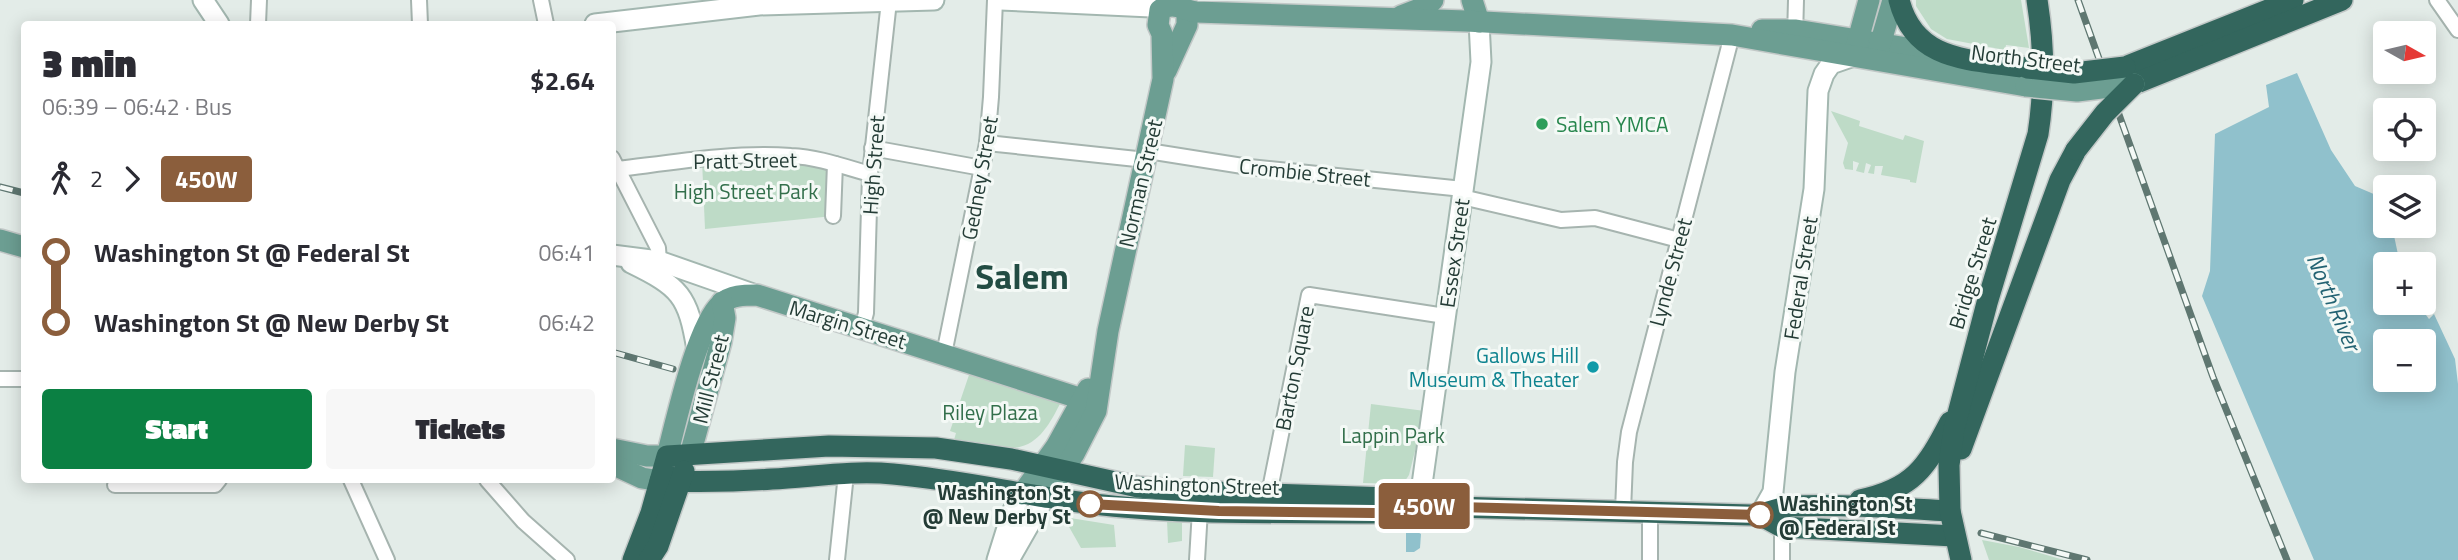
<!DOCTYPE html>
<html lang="en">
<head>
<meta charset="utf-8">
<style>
  body { margin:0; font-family:"Titillium Web",sans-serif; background:#f7f7f7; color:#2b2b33; height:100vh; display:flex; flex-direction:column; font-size:26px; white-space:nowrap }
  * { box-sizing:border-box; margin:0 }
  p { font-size:23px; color:#7c7c81 }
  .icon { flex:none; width:38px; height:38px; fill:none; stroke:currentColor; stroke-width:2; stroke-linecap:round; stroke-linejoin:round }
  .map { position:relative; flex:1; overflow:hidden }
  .panel { position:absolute; left:21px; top:21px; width:595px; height:462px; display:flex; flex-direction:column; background:#fff; border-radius:7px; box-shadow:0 4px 18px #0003 }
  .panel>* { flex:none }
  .badge { padding:0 14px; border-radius:5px; font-size:24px; line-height:46px }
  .needle { width:46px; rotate:98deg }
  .fabs { position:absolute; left:2373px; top:21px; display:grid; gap:14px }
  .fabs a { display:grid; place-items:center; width:63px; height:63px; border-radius:7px; background:#fff; box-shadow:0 4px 18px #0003; font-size:35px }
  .map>.badge { position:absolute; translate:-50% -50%; box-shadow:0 0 0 4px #fff }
  .legs { display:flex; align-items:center; gap:10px; height:77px; padding:0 21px; font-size:23px }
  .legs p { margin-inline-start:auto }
  .overview { display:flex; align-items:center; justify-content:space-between; height:119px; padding:0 21px }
  h1 { font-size:38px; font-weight:800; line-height:52px }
  .cta { display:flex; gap:14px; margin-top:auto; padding:14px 21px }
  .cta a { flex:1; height:80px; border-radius:7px; background:#0b8043; color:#fff; font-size:28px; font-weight:800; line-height:80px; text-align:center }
  .cta a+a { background:#f7f7f7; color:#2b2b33 }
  ul { padding:0 21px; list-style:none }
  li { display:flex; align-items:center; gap:24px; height:70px; font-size:26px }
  li i { display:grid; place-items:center; width:10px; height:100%; margin:0 9px; background:currentColor }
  li i::after { content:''; width:18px; height:18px; margin:-9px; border:5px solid; border-radius:50%; background:#fff }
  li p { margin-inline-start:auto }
  li:first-child i { background:linear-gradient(#0000 50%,currentColor 0) }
  li:last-child i { background:linear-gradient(currentColor 50%,#0000 0) }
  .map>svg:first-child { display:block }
</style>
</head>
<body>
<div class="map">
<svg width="2458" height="560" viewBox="0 0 2458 560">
  <rect width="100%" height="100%" fill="#e3ece8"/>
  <g fill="#bedbc7">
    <path d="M 1916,0 L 2021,0 L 2029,48 L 2006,45 L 2005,50 L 1947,39 L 1931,29 L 1916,6 Z"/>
    <path d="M 1831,111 L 1860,121 L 1859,126 L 1903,140 L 1905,135 L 1924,141 L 1916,183 L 1910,182 L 1910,180 L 1881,175 L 1883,166 L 1875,166 L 1874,174 L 1868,173 L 1871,165 L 1866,163 L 1864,173 L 1856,171 L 1859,163 L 1853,161 L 1853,170 L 1845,169 L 1843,163 L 1848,143 Z"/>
    <path d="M 702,160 L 835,164 L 833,216 L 705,229 Z"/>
    <path d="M 970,372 L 1061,402 C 1050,423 1039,446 1013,448 L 954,440 L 956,433 L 950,431 Z"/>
    <path d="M 1371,404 L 1425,411 L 1409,475 L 1403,484 L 1363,483 Z"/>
    <path d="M 1185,445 L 1215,448 L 1213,477 L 1183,476 Z"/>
    <path d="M 1070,518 L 1114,525 L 1116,547 L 1081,548 L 1068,525 Z"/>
    <path d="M 1182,519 L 1182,541 L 1168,543 L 1167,520 Z"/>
    <path d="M 1982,540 L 2019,547 L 2064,560 L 1989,560 Z"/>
  </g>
  <g fill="#90c1cc" fill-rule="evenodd">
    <path d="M 2297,73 L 2331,150 L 2355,186 L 2383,198 L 2385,226 L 2392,226 L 2400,264 L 2385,264 L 2385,303 L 2417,303 L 2429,319 L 2434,314 L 2455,359 L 2458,384 L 2458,560 L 2314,560 L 2202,296 L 2210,271 L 2215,134 L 2269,107 L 2266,85 ZM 2385,341 L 2424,341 L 2424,380 L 2385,380 Z"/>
    <path d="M 1406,530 L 1416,531 L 1421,534 L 1420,548 L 1414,552 L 1406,552 Z"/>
  </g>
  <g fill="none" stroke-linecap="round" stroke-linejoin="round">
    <g stroke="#a6b4af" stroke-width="18">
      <g id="street">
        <path d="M 419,0 L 420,24"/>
        <path d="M 541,0 L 546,24"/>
        <path d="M 2437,0 L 2458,30"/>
        <path d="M 258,24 L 259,0"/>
        <path d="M 1795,37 L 1796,0"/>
        <path d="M 987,143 L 1146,160"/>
        <path d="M 872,148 L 982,168"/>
        <path d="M 1148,151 L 1249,167 L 1463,189"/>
        <path d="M 612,158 L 658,248 L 659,261"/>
        <path d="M 619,169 C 675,162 734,152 791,156 C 818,157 845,167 870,174"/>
        <path d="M 1462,197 L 1561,220 L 1595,218 L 1679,240"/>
        <path d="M 833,216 L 835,164"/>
        <path d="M 862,328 L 866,313 L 870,174 L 889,1"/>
        <path d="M 944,354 L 987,143 L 991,97 L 995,0"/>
        <path d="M 0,379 L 24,379"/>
        <path d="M 351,480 L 387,560"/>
        <path d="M 487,480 L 523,521 L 567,560"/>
        <path d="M 115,485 L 215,485 L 219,480"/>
        <path d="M 1269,494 L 1309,295 L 1445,316"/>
        <path d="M 1623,511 L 1625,462 L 1629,432 L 1732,35"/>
        <path d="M 1650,512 L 1650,560"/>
        <path d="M 837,560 L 846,474"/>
        <path d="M 1197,560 L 1200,510"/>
        <path d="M 1782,560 L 1782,527"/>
      </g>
    </g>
    <g stroke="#a3b7b0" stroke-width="23">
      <g id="secondary">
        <path d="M 203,0 L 219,24"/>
        <path d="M 1000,0 L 1151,7 L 1160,10"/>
        <path d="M 595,24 L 759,5 L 934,0"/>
        <path d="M 612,255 L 659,261 L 756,295"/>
        <path d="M 631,263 C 680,287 688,295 697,350"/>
        <path d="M 1419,506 L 1481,62 L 1479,22"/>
        <path d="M 1760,515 L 1773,492 L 1785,372 L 1814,189 L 1818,91 L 1824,74 L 1831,64 L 1854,56"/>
        <path d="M 997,560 L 1012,512 L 1022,494"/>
        <path d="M 1009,560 L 1045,497"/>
      </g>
    </g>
    <g stroke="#c2c8c7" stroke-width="24">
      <g id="primary">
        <path d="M 1472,0 L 1479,22"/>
        <path d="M 1401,16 L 1427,6 L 1433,0"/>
        <path d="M 1762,30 L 1796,30 L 1945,54"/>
        <path d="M 1855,51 L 1869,0"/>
        <path d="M 1877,55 L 1893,0"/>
        <path d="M 1166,71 L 1187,25 L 1187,11"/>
        <path d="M 0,240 L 24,247"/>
        <path d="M 612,449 L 647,456 L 667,456 C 676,422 697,325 721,304 C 731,295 744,295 757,295 L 1082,399"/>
        <path d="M 690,455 L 721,342 L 725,318 L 722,302"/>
        <path d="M 612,464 L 642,478 L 660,481"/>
        <path d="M 1022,494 L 1056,447 L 1088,389"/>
        <path d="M 1045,497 L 1074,454 L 1096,411 L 1108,331 L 1163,79 L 1162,34 L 1158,25 L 1160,10 C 1174,1 1182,10 1196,12 L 1466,21 L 1732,35 L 2026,86"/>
      </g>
    </g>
    <g stroke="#c2c8c7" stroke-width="24">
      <g id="highway">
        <path d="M 1899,0 C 1915,64 1973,59 2027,68"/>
        <path d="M 2125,67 L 2293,0"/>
        <path d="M 2134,84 L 2342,0"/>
        <path d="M 1961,449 L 2060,180 L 2076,150"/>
        <path d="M 660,481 C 697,482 734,482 772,479 C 812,477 853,470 893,474 C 964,480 1033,498 1103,505 C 1190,515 1286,512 1374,513 L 1391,513 L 1417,506"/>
        <path d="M 1860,500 C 1913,489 1926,468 1950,422"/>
        <path d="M 1760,515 L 1782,527 L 1954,536"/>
        <path d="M 633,560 L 651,513 L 667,456 L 829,446 L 936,448 L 1011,459 L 1138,487 L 1186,491 L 1389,498 L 1419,506 L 1751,515 C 1766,515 1778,507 1793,506 C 1845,504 1898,508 1950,511"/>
        <path d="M 649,560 L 658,546 L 684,471"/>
        <path d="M 1961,560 L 1950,511 L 1949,465 L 1954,429 L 1987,303 L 2038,134 C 2045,89 2044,44 2037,0"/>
      </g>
    </g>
    <use href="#street" stroke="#fff" stroke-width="14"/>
    <use href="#secondary" stroke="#fff" stroke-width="19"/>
    <use href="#primary" stroke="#6c9e92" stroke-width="21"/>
    <use href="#highway" stroke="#33665d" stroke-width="21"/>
    <g stroke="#5f7771" stroke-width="7">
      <g id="rail">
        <path d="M 2078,0 L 2213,377 L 2287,560"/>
        <path d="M 0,187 L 24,193"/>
        <path d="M 612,352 L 673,369"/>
        <path d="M 1981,533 L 2087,560"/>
      </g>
    </g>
    <use href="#rail" stroke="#f4f9f6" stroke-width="4.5" stroke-dasharray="13" stroke-linecap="butt"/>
    <g stroke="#c2c8c7" stroke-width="24" stroke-linecap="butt">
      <path id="primary-bridge" d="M 2026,86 L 2077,91 L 2134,84"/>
    </g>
    <g stroke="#c2c8c7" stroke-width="24" stroke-linecap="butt">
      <g id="highway-bridge">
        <path d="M 2027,68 L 2074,73 L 2125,67"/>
        <path d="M 2076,150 L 2105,113 L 2134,84"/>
      </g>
    </g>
    <use href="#primary-bridge" stroke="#6c9e92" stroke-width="21"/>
    <use href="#highway-bridge" stroke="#33665d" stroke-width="21"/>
  </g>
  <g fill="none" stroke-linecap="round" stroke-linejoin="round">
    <g stroke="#fff" stroke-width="16">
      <path id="line-1" d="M 1090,504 L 1219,511 L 1374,513 L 1391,513 L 1419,506 L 1760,515"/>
    </g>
    <use href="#line-1" stroke="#8b5e3c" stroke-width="10"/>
  </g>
  <circle fill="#2e9e5b" stroke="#f4f9f6" stroke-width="2.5" cx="1542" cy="124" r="7"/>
  <circle fill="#0f9aa8" stroke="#f4f9f6" stroke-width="2.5" cx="1593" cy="367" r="7"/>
  <g fill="#fff" stroke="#8b5e3c" stroke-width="3.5">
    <circle cx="1090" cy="504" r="12"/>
    <circle cx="1760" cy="515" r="12"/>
  </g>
  <g text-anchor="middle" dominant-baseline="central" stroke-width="6" stroke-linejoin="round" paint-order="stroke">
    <g font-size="21" fill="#243c36" stroke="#f4f9f6">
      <text transform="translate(2026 58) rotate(7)">North Street</text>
      <text transform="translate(745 160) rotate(-1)">Pratt Street</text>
      <text transform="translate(873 165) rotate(-86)">High Street</text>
      <text transform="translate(1305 172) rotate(6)">Crombie Street</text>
      <text transform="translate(979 178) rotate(-80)">Gedney Street</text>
      <text transform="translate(1140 183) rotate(-77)">Norman Street</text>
      <text transform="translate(1454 253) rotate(-82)">Essex Street</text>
      <text transform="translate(1670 272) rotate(-75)">Lynde Street</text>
      <text transform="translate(1972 273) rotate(-73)">Bridge Street</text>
      <text transform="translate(1800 278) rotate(-81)">Federal Street</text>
      <text transform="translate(848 324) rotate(17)">Margin Street</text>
      <text transform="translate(1294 368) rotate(-79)">Barton Square</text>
      <text transform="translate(710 379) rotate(-76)">Mill Street</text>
      <text transform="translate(1197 484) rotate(2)">Washington Street</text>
    </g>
    <g font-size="21" fill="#27864d" stroke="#f4f9f6" text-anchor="start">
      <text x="1556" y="124">Salem YMCA</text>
    </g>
    <g font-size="21" fill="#326f4b" stroke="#f4f9f6">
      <text x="746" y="191">High Street Park</text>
      <text x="990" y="412">Riley Plaza</text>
      <text x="1393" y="435">Lappin Park</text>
    </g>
    <g font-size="21" fill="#0d838f" stroke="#f4f9f6" text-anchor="end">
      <text x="1579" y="355">Gallows Hill<tspan x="1579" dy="24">Museum &amp; Theater</tspan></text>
    </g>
    <g font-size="21" font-weight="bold" fill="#243c36" stroke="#f4f9f6" text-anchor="end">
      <text x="1071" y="492">Washington St<tspan x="1071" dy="24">@ New Derby St</tspan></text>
      <text x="1779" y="503" text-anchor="start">Washington St<tspan x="1779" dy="24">@ Federal St</tspan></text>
    </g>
    <g font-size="23" font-style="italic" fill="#236373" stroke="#f4f9f6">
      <text transform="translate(2334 302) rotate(67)">North River</text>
    </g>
    <g font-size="35" font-weight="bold" fill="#224c43" stroke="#f4f9f6">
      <text x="1022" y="276">Salem</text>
    </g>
  </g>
</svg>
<div class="fabs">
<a><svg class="needle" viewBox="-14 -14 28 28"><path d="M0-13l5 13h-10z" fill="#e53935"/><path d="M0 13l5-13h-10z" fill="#7c7c81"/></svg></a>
<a><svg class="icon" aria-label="locate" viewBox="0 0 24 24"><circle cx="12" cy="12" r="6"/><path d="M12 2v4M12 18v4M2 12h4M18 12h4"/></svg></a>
<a><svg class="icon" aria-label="layers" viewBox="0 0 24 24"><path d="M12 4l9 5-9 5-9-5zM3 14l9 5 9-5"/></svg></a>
<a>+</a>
<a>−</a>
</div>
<b class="badge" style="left:1424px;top:506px;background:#8b5e3c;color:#fff">450W</b>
<section class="panel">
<div class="overview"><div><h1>3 min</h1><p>06:39 – 06:42 · Bus</p></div><b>$2.64</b></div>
<div class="legs"><svg class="icon" aria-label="walk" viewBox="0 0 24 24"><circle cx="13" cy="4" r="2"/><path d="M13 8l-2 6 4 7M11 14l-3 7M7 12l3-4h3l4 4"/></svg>2<svg class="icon" aria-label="forward" viewBox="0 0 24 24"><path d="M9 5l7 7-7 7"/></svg><b class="badge" style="background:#8b5e3c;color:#fff">450W</b></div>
<ul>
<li><i style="color:#8b5e3c"></i><b>Washington St @ Federal St</b><p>06:41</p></li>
<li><i style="color:#8b5e3c"></i><b>Washington St @ New Derby St</b><p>06:42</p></li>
</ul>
<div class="cta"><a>Start</a><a>Tickets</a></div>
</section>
</div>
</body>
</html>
